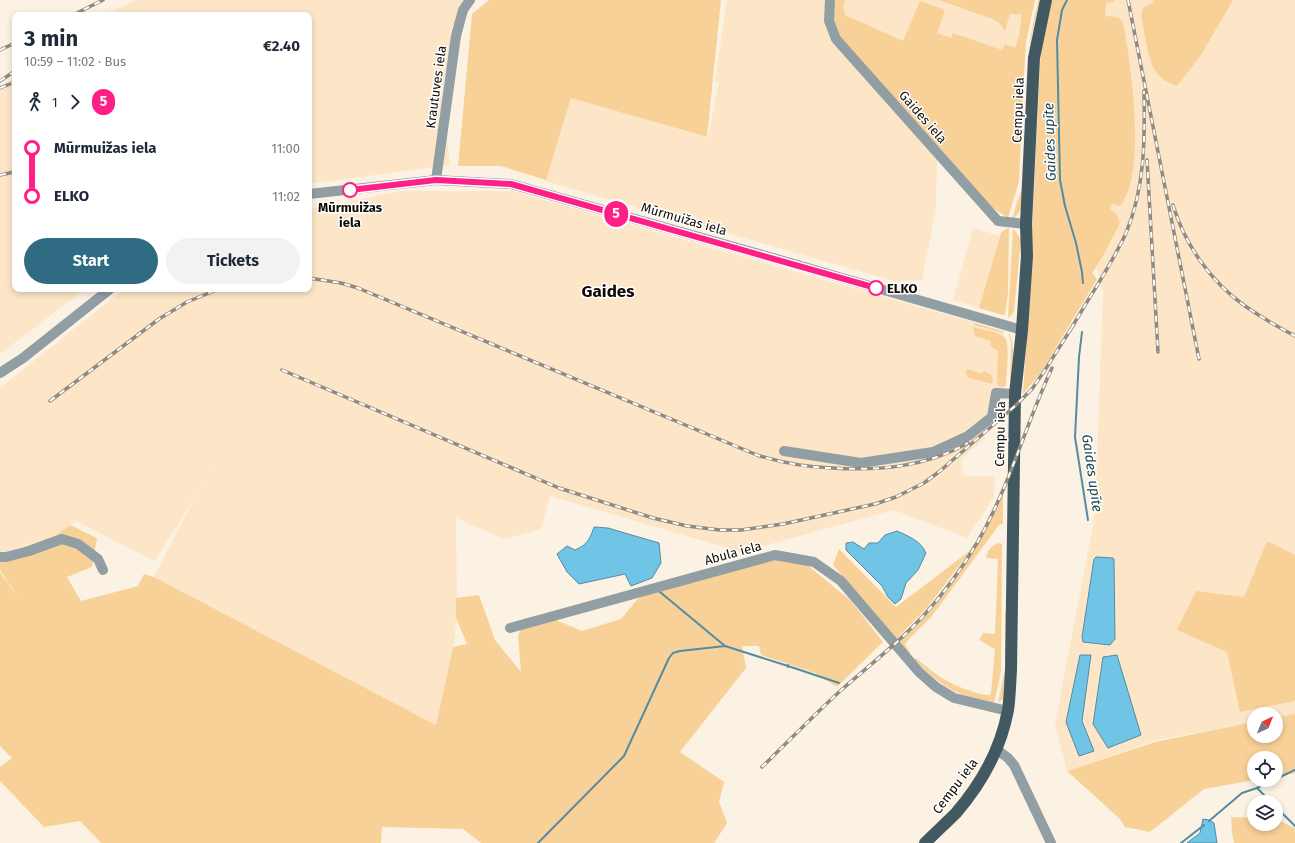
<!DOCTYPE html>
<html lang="en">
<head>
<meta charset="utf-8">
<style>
  body { margin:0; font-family:"Fira Sans",sans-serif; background:#f2f2f3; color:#1f2937; height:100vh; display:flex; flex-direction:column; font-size:15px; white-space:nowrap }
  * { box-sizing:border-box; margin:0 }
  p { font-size:13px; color:#747a83 }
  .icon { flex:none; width:22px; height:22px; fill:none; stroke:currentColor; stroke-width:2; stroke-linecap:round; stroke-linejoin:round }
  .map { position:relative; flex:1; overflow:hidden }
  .details { position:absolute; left:12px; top:12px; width:300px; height:280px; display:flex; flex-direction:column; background:#fff; border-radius:8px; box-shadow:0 2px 6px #0003 }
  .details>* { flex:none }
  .badge { padding:0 8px; border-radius:13px; font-size:14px; line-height:26px }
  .needle { width:26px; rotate:43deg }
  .controls { position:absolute; left:1247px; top:707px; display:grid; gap:8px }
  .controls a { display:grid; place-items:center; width:36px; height:36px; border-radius:50%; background:#fff; box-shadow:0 2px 6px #0003; font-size:20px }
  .map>.badge { position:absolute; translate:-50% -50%; box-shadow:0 0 0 2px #fff }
  .legs { display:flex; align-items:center; gap:6px; height:44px; padding:0 12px; font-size:13px }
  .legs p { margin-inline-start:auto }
  .summary { display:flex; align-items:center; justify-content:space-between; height:68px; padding:0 12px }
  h1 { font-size:22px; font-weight:700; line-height:30px }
  .cta { display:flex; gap:8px; margin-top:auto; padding:8px 12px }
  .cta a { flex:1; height:46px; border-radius:24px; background:#2f6b82; color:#fff; font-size:16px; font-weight:700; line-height:46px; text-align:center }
  .cta a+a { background:#f2f2f3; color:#1f2937 }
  ul { padding:0 12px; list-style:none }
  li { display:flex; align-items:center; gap:14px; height:48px; font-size:15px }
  li i { display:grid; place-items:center; width:6px; height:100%; margin:0 5px; background:currentColor }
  li i::after { content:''; width:10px; height:10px; margin:-5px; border:3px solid; border-radius:50%; background:#fff }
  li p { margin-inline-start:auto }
  li:first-child i { background:linear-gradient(#0000 50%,currentColor 0) }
  li:last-child i { background:linear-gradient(currentColor 50%,#0000 0) }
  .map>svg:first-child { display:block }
</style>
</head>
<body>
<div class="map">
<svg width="1295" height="843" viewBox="0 0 1295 843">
  <rect width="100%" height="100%" fill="#fcf2e3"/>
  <g fill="#fce6c7">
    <path d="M 136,0 L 464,0 L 454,36 L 442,91 L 429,93 L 442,92 L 450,165 L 309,184 L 309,15 L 103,15 Z"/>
    <path d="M 727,0 L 1033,0 L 1024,43 L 937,159 L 936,210 L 922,280 L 894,281 L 545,181 L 571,97 L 708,138 L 719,82 L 715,81 Z"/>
    <path d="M 1091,0 L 1295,0 L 1295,716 L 1276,719 L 1276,714 L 1254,714 L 1254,723 L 1156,740 L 1067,771 L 1055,724 L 1095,514 L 1103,292 L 1071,167 Z"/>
    <path d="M 15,77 L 15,289 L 85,289 L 0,354 L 0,89 Z"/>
    <path d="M 402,191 L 513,191 L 1004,331 L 1003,413 L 981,430 L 985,438 L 961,460 L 964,476 L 995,476 L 994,497 L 967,538 L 894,510 L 741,552 L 550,496 L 541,529 L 504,539 L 456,518 L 457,599 L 455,636 L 436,725 L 154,577 L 193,501 L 222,454 L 155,561 L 76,521 L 56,535 L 0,554 L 0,388 L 124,289 L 309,289 L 309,209 Z"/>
    <path d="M 973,228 L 1000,236 L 979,308 L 953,300 Z"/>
  </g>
  <g fill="#f8d198">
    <path d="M 489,0 L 721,0 L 707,137 L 571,98 L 546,180 L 501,166 L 458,166 L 472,14 Z"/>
    <path d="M 833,0 L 845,0 L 843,6 L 845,15 L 903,41 L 920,1 L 945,10 L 937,33 L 951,38 L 953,33 L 1002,50 L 1005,44 L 1015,48 L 1019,36 L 1022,14 L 1017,15 L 1010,13 L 1005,31 L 1001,25 L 995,20 L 939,0 L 1035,0 L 1026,42 L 1022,108 L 1019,182 L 1008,218 L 987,204 L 840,39 L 833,21 Z"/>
    <path d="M 1040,0 L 1032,35 L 1028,69 L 1031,34 L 1038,1 Z"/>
    <path d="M 1052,0 L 1115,0 L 1113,2 L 1106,3 L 1105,16 C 1113,17 1119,15 1123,23 C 1131,63 1147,175 1120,206 L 1112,204 L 1110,210 L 1116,213 L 1120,223 L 1103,256 L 1092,273 L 1097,279 L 1042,371 L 1023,394 L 1027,331 L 1040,67 L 1042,34 Z"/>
    <path d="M 1153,0 L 1233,0 L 1201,55 L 1177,86 C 1169,83 1162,80 1156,72 C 1148,62 1144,28 1141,14 L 1144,7 L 1153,2 Z"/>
    <path d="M 1023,186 C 1022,198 1025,212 1013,218 L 1016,205 Z"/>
    <path d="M 1009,228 L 1008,293 L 1005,315 L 1002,315 L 979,308 L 1001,233 L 1004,230 Z"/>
    <path d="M 1013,229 L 1016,232 L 1021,240 L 1014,311 L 1013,314 L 1008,318 Z"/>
    <path d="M 975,323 L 1004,332 L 1004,333 L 974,325 Z"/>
    <path d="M 973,327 C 983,330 996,331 1004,337 C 1011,342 1006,377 1006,386 L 1004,387 L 999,386 L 997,384 L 998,351 L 990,346 L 991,341 L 975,336 Z"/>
    <path d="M 1008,333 C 1016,340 1013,373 1010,383 L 1011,343 Z"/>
    <path d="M 967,369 L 982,374 L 983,371 L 990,374 L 993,379 L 992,384 L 969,378 L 966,374 Z"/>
    <path d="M 1003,494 L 1003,522 L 1002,524 L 999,525 L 932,616 L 906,642 L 905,645 L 910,652 L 909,654 L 898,642 C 906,635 914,629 921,621 C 956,585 982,540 1003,494 Z"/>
    <path d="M 70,525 L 97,538 L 92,567 L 67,577 L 81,601 L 138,586 L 144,574 L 154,577 L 436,725 L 453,647 L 467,644 L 456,618 L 456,598 L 479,595 L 495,640 L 521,672 L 518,637 L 523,619 L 552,612 L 558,621 L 582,631 L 621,619 L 641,595 L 774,558 L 800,559 L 851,601 L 883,642 L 837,687 L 815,673 L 761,655 L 759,646 L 742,646 L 746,668 L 680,752 L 724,782 L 719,802 L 727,823 L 714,843 L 481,843 L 463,829 L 382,827 L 381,843 L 101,843 L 80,821 L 44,827 L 0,781 L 0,767 L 12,758 L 0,746 L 0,572 L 21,602 L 0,570 L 0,556 L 56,535 Z"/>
    <path d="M 1267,541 L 1295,555 L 1295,701 L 1240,712 L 1227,652 L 1177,630 L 1196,591 L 1244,597 Z"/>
    <path d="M 998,543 L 1002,544 L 1001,672 L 994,703 C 985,700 975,699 966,696 C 945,689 930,675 915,660 L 916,658 C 935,674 946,683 971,691 C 977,693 983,695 989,695 L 991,693 L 995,649 L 979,640 L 983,633 L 995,634 L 998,559 L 986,558 C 988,550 990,547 998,543 Z"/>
    <path d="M 839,549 L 896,607 L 971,550 L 926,609 L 896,639 L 833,565 Z"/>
    <path d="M 1007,609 L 1005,695 L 1002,700 L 998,702 L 1005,670 L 1005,612 Z"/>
    <path d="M 1295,714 L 1295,773 L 1276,777 L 1276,758 L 1254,758 L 1254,780 L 1255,780 L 1204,789 L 1150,832 L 1125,827 L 1120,819 L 1067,771 L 1155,742 L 1254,722 L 1254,736 L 1276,736 L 1276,717 Z"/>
    <path d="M 1231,817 L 1254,818 L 1254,824 L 1276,824 L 1276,819 L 1295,828 L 1295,843 L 1234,843 L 1232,833 Z"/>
  </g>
  <g fill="#70c4e5" stroke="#548ca2">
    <path d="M 594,527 L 608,528 L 659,543 L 661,563 L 652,578 L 631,586 L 625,574 L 579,584 L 567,572 L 557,554 L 567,546 L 575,550 C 587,545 590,539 594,527 Z"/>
    <path d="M 897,531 C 908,536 921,541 926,553 L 918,570 L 906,583 L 901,599 L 895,604 L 888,597 L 882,586 L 846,550 L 846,543 L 853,542 L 864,549 L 869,543 L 878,543 L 885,535 Z"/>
    <path d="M 1096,557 L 1113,558 L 1114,559 L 1115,639 L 1110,645 L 1083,642 L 1082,637 L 1094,559 Z"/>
    <path d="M 1080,655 L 1091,655 L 1082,721 L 1094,751 L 1079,756 L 1066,722 Z"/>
    <path d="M 1117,655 L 1141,735 L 1108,748 L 1093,724 L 1103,657 Z"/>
    <path d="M 1203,819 L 1209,820 L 1214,823 L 1217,843 L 1187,843 L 1200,833 Z"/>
  </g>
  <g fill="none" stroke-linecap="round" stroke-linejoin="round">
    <g stroke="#548ca2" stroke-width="2">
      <path d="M 1067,0 L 1062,10 L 1057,40 L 1060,180 L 1065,206 L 1076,243 L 1082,272 L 1083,283"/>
      <path d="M 1082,332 L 1079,357 L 1075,437 L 1088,520"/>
      <path d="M 725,646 L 788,666 L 788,667"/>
      <path d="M 788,665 L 788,666 L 839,683"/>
      <path d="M 1276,779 L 1295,770"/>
      <path d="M 1257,788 L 1273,780"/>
      <path d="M 1276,807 L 1295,826"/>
      <path d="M 1209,821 L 1242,793 L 1257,788 L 1271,802"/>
      <path d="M 538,843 L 624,756 L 669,658 L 673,653 L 680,651 L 725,646 L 660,592"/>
      <path d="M 1181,843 L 1204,825"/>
    </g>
    <g stroke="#919ea4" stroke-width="10">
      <path d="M 830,0 L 829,21 L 836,39 L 998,221 L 1026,224"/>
      <path d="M 436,180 L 456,36 L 463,10 L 470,0"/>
      <path d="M 309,194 L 436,180 L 511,184 L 787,262 L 1022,330"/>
      <path d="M 0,373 L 23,358 L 110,289"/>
      <path d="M 784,451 L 861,463 L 933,452 L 968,436 L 992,417 L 996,393 L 1015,394"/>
      <path d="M 0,557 L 6,557 L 29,551 L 62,539 L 78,544 L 98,559 L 103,570"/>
      <path d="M 510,628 L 775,555 L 814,562 L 841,581 L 919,672 L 936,687 L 954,698 L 1008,711"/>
      <path d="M 996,749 L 1008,758 L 1014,765 L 1051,843"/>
    </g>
    <path stroke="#425962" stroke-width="12" d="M 925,843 C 935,833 946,823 956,813 C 981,784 1001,748 1008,710 C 1010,697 1010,684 1011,670 L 1015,394 L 1022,330 L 1027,256 L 1026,224 L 1034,58 L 1046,0"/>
    <g stroke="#928a7e" stroke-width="3.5">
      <g id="rail">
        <path d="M 1128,0 L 1199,359"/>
        <path d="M 73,15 L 103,0"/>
        <path d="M 0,50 L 15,43"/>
        <path d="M 0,81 L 15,71"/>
        <path d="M 0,88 L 15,82"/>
        <path d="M 1147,160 L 1158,352"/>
        <path d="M 0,175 L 14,172"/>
        <path d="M 1173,205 C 1185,245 1211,282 1245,306 C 1261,317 1278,327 1295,336"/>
        <path d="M 309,278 L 341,283 L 358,288 L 757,455 C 782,463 806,467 832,468 C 879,471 926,467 968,443"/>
        <path d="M 1071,329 C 1089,297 1111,266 1126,233 C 1145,188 1145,139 1144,91"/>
        <path d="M 282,370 L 559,488 L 653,518 L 687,526 L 720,530 L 741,530 L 783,524 L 875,504 L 896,497 L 924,483 L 940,471 L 1015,406 L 1032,389 L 1045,370 L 1074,324"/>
        <path d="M 50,401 L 159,319 L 187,302 L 219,289"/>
        <path d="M 762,767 C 788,742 812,717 838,693 C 867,667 899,643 925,614 C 945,592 962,568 977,543 C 1009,488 1025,426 1052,368"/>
      </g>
    </g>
    <use href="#rail" stroke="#fff" stroke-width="2" stroke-dasharray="6" stroke-linecap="butt"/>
  </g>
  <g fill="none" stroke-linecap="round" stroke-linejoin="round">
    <g stroke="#fff" stroke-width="9">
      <path id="line-1" d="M 350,190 L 436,180 L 511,184 L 876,288"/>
    </g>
    <use href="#line-1" stroke="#fe1f87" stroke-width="6"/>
  </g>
  <g fill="#fff" stroke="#fe1f87" stroke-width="2">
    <circle cx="350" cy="190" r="7"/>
    <circle cx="876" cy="288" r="7"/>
  </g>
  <g text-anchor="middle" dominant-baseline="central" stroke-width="3" stroke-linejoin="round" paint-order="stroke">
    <g font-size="13" fill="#110b04" stroke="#fff">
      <text transform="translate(436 87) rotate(-82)">Krautuves iela</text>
      <text transform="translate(1018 110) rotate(-88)">Cempu iela</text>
      <text transform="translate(923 117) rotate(49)">Gaides iela</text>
      <text transform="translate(684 219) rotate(16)">Mūrmuižas iela</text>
      <text transform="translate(1000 434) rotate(-89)">Cempu iela</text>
      <text transform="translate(733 553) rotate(-15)">Abula iela</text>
      <text transform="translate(955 786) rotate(-53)">Cempu iela</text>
    </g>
    <g font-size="13" font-weight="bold" fill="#110b04" stroke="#fff">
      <text x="350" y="207">Mūrmuižas<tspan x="350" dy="15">iela</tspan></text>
      <text x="887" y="288" text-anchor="start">ELKO</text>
    </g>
    <g font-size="14" font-style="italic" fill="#1e4452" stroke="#fff">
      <text transform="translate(1050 142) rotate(-92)">Gaides upīte</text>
      <text transform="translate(1092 473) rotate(82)">Gaides upīte</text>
    </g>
    <g font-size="17" font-weight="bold" fill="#110b04" stroke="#fff">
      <text x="608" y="291">Gaides</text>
    </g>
  </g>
</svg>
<div class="controls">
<a><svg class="needle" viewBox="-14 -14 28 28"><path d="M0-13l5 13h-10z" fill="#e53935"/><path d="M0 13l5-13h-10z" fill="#747a83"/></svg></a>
<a><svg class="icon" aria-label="locate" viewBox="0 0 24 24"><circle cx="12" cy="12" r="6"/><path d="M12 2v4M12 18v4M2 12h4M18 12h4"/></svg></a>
<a><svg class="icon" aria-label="layers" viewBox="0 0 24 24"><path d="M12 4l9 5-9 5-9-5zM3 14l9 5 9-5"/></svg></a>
</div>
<b class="badge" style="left:616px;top:214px;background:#fe1f87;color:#fff">5</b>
<section class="details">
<div class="summary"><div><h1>3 min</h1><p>10:59 – 11:02 · Bus</p></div><b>€2.40</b></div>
<div class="legs"><svg class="icon" aria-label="walk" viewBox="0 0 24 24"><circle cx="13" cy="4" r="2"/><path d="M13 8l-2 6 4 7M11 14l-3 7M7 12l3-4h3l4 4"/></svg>1<svg class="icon" aria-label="forward" viewBox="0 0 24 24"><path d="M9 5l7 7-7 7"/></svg><b class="badge" style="background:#fe1f87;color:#fff">5</b></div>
<ul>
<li><i style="color:#fe1f87"></i><b>Mūrmuižas iela</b><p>11:00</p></li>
<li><i style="color:#fe1f87"></i><b>ELKO</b><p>11:02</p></li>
</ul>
<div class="cta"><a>Start</a><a>Tickets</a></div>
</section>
</div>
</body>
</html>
